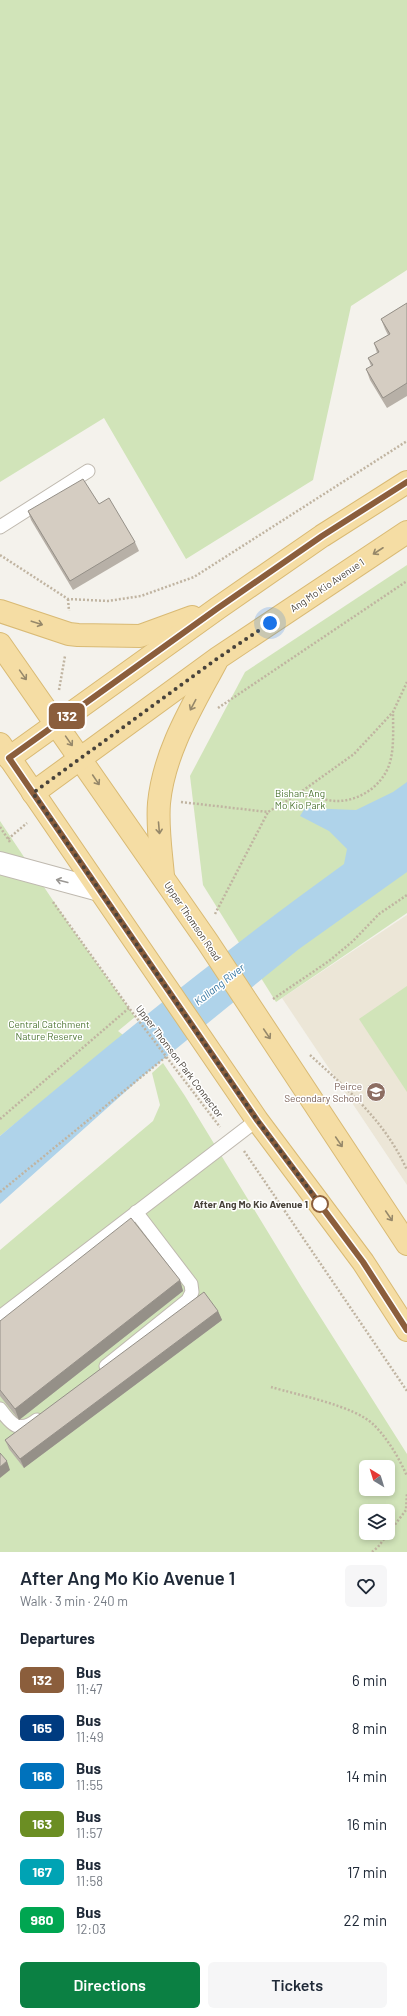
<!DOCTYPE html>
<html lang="en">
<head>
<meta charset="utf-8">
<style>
  body { margin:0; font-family:Barlow,sans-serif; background:#f6f6f7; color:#1f2937; height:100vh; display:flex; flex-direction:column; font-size:15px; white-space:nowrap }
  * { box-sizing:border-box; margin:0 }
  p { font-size:13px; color:#747a83 }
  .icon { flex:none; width:22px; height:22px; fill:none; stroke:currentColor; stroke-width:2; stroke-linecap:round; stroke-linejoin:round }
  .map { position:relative; height:1552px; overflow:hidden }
  .sheet { display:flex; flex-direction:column; background:#fff; flex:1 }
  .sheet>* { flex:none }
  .badge { padding:0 8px; border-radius:6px; font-size:14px; line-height:26px }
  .needle { width:26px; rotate:322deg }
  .buttons { position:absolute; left:359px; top:1460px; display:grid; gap:8px }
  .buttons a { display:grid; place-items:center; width:36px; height:36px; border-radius:6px; background:#fff; box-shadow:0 2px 6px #0003; font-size:20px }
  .you { position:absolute; width:20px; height:20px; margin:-10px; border:3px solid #fff; border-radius:50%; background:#1a73e8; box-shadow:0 0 0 6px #1a73e833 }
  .map>.badge { position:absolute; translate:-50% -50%; box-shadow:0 0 0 2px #fff }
  h2 { padding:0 20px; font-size:15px; line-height:36px }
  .round { display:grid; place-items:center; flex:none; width:42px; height:42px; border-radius:6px; background:#f6f6f7 }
  .headline { display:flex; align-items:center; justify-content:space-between; height:68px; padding:0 20px }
  h1 { font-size:19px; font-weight:600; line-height:30px }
  .primary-button { display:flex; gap:8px; margin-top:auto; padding:8px 20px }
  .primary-button a { flex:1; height:46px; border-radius:6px; background:#0b8043; color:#fff; font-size:16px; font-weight:600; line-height:46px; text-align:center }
  .primary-button a+a { background:#f6f6f7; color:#1f2937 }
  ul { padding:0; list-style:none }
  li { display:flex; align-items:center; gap:12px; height:48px; padding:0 20px }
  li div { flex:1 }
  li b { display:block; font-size:15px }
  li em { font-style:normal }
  li .badge { min-width:44px; font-weight:700; text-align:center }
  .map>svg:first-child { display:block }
</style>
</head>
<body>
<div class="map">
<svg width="407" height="1552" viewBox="0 0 407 1552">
  <rect width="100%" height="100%" fill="#f4f2ec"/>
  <path fill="#ece6d7" d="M 407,915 L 407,1185 L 282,998 Z"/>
  <g fill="#d1e4b9" fill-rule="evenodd">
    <path d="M 0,0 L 407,0 L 407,270 L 351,306 L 313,480 L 186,559 L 104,418 L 0,482 Z"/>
    <path d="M 407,565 L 407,913 L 276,1002 L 203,885 L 190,776 L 245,672 Z"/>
    <path d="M 0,821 L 70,926 L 135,1017 L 118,1031 L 123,1035 L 0,1136 Z"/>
    <path d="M 407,986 L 407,1092 L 359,1019 Z"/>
    <path d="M 163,1063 L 185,1096 L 302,1288 L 407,1454 L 407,1552 L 0,1552 L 0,1250 L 153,1121 L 160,1105 L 152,1073 ZM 366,1467 L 388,1467 L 388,1489 L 366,1489 ZM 366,1511 L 388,1511 L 388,1533 L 366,1533 Z"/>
  </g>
  <path fill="#afd3ea" d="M 407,782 L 407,872 L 299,949 L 144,1075 L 0,1204 L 0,1136 C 111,1042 226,949 344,864 L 347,849 L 329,831 L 300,816 L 305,808 L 356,810 L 393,792 Z"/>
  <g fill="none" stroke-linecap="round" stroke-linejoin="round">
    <g stroke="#bfb9af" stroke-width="15">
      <g id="service">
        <path d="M 0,527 L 88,471"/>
        <path d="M 0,1317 L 257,1120"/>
        <path d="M 106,1366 L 188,1300 L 192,1292 L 191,1284 L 136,1212"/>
        <path d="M 0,1409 C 11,1424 19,1434 37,1420"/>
      </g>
    </g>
    <g stroke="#bfb9af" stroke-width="24">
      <path id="minor" d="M 0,863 L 99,890"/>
    </g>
    <g stroke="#d9ba74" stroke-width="24">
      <g id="primary">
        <path d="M 0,611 L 69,634 L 78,635 L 140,636 L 192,617"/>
        <path d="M 0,644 L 207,941 L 407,1244"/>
        <path d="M 0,744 L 257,1120 L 363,1262 L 407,1330"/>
        <path d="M 9,758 L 218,608 L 322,536 L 407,482"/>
        <path d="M 33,793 L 218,658 L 407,532"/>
        <path d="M 163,876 C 161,852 157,827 159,803 C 164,752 192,707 216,662"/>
      </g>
    </g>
    <g stroke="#c0b4a1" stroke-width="2.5" stroke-dasharray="2 2" stroke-linecap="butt">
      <path d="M 0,555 L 68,599 L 108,601 L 141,596 L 194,577 L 407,441"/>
      <path d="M 68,599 L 69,611"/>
      <path d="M 59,690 L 65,656"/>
      <path d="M 218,708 L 407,581"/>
      <path d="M 298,794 C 310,796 323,800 335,801 C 360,802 386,784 391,758 C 394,744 393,727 393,712"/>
      <path d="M 181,802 L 268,812 L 298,794 L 354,754 L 393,712 L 407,682"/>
      <path d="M 0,827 L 10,842"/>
      <path d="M 8,839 L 27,823"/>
      <path d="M 53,902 L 129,1008 L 220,1127"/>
      <path d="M 215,914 L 268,812"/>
      <path d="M 273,999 L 329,961 L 353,941 L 379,914 L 407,895"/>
      <path d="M 310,1055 C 348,1090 385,1121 407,1170"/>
      <path d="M 0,1119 L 129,1008"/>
      <path d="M 244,1151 L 407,1391"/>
      <path d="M 0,1192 L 167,1056"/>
      <path d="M 271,1387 C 298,1395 355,1406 374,1425 C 388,1439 399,1458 407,1476"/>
      <path d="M 372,1552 L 378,1547 L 406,1510 L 407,1493"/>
    </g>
    <use href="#service" stroke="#fff" stroke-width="13"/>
    <use href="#minor" stroke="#fff" stroke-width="22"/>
    <use href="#primary" stroke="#f5dda4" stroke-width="22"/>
  </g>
  <g fill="#b7b0a7">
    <path d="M 407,303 L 407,396 L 387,408 L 370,380 L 366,369 L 371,366 L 368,358 L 377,353 L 374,343 L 388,335 L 385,329 L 381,319 Z"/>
    <path d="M 99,504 L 135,542 L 139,551 L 73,590 L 31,520 L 28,511 Z"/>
    <path d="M 180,1280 L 183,1291 L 19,1420 L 0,1396 L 0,1321 Z"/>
    <path d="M 218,1311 L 222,1320 L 24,1468 L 9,1449 L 5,1440 Z"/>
  </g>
  <g fill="#959088">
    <path d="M 180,1280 L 183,1291 L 19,1420 L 15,1409 Z"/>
    <path d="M 218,1311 L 222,1320 L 24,1468 L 20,1459 Z"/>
    <path d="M 7,1461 L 10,1470 L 0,1478 L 0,1467 Z"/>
  </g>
  <g fill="#d5cdc2" stroke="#959088">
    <path d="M 407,303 L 407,383 L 383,398 L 366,369 L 373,365 L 368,358 L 379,352 L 374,343 L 390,334 L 381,319 Z"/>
    <path d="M 83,479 L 99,504 L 109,498 L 135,542 L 70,581 L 28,511 Z"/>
    <path d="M 131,1218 L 180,1280 L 15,1409 L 0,1390 L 0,1321 Z"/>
    <path d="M 204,1292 L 218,1311 L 20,1459 L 5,1440 Z"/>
    <path d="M 0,1453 L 7,1461 L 0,1467 Z"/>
  </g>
  <defs><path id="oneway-shaft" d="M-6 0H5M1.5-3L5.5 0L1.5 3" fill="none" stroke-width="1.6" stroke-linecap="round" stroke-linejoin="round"/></defs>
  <g stroke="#96886a">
    <use href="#oneway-shaft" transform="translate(378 551) rotate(147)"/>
    <use href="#oneway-shaft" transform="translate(37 623) rotate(18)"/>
    <use href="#oneway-shaft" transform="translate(23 675) rotate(55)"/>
    <use href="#oneway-shaft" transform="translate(193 705) rotate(118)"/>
    <use href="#oneway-shaft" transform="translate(69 741) rotate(55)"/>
    <use href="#oneway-shaft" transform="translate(96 780) rotate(56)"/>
    <use href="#oneway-shaft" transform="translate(159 828) rotate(85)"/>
    <use href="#oneway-shaft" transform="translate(267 1034) rotate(56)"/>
    <use href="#oneway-shaft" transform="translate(339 1142) rotate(56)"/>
    <use href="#oneway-shaft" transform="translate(389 1216) rotate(56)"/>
  </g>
  <use stroke="#9a9793" href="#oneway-shaft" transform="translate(62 881) rotate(-166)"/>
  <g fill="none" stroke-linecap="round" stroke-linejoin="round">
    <g stroke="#fff" stroke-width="9">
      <path id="line" d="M 407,482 L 322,536 L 218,608 L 9,758 L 257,1120 L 363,1262 L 407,1330"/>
    </g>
    <use href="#line" stroke="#8b5e3c" stroke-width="6"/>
    <path stroke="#48423a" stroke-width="4" stroke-dasharray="0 7.2" d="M 270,623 L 218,658 L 33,793 L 257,1120 L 320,1204"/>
  </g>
  <defs>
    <g id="school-disc" transform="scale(1)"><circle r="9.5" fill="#8d6e63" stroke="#fff"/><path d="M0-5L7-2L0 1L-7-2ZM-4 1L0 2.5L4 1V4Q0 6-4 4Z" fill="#fff"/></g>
  </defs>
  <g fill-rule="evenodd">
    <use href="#school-disc" x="376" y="1092"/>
  </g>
  <circle fill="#fff" stroke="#8b5e3c" stroke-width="2" cx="320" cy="1204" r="8"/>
  <g text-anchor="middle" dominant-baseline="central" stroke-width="3" stroke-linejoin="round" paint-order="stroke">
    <g font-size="10" fill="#48423a" stroke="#fff">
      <text transform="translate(327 585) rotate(-34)">Ang Mo Kio Avenue 1</text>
      <text transform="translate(193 921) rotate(56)">Upper Thomson Road</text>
      <text transform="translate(180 1061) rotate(53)">Upper Thomson Park Connector</text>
    </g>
    <g font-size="10" fill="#4c7532" stroke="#fff">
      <text x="300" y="793">Bishan-Ang<tspan x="300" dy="12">Mo Kio Park</tspan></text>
      <text x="49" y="1024">Central Catchment<tspan x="49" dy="12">Nature Reserve</tspan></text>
    </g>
    <g font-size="10" fill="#785e54" stroke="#fff" text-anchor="end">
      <text x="362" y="1086">Peirce<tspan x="362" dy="12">Secondary School</tspan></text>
    </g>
    <g font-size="10" font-weight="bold" fill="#48423a" stroke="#fff" text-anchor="end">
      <text x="308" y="1204">After Ang Mo Kio Avenue 1</text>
    </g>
    <g font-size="11" font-style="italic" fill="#3a79a3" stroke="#fff">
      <text transform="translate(219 984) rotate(-38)">Kallang River</text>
    </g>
  </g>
</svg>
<div class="buttons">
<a><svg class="needle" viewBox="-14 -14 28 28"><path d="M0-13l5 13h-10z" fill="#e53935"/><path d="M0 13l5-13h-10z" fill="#747a83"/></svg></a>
<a><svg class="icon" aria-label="layers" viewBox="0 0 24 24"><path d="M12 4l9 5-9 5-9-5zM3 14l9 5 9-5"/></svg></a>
</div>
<div class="you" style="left:270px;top:623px"></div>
<b class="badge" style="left:67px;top:716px;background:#8b5e3c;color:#fff">132</b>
</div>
<section class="sheet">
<div class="headline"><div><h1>After Ang Mo Kio Avenue 1</h1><p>Walk · 3 min · 240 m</p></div><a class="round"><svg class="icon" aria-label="heart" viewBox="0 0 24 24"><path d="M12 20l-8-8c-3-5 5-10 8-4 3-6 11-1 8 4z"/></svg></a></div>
<h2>Departures</h2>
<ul>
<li><span class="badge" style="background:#8b5e3c;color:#fff">132</span><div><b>Bus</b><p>11:47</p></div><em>6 min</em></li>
<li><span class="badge" style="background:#003b80;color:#fff">165</span><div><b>Bus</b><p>11:49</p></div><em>8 min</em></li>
<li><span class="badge" style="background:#0072bc;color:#fff">166</span><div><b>Bus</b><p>11:55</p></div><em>14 min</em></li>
<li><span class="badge" style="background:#6b8e23;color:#fff">163</span><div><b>Bus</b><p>11:57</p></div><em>16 min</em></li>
<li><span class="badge" style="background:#00a3b4;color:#fff">167</span><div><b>Bus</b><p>11:58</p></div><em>17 min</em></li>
<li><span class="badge" style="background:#00a651;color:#fff">980</span><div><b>Bus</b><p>12:03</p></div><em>22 min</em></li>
</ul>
<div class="primary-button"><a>Directions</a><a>Tickets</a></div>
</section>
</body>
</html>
